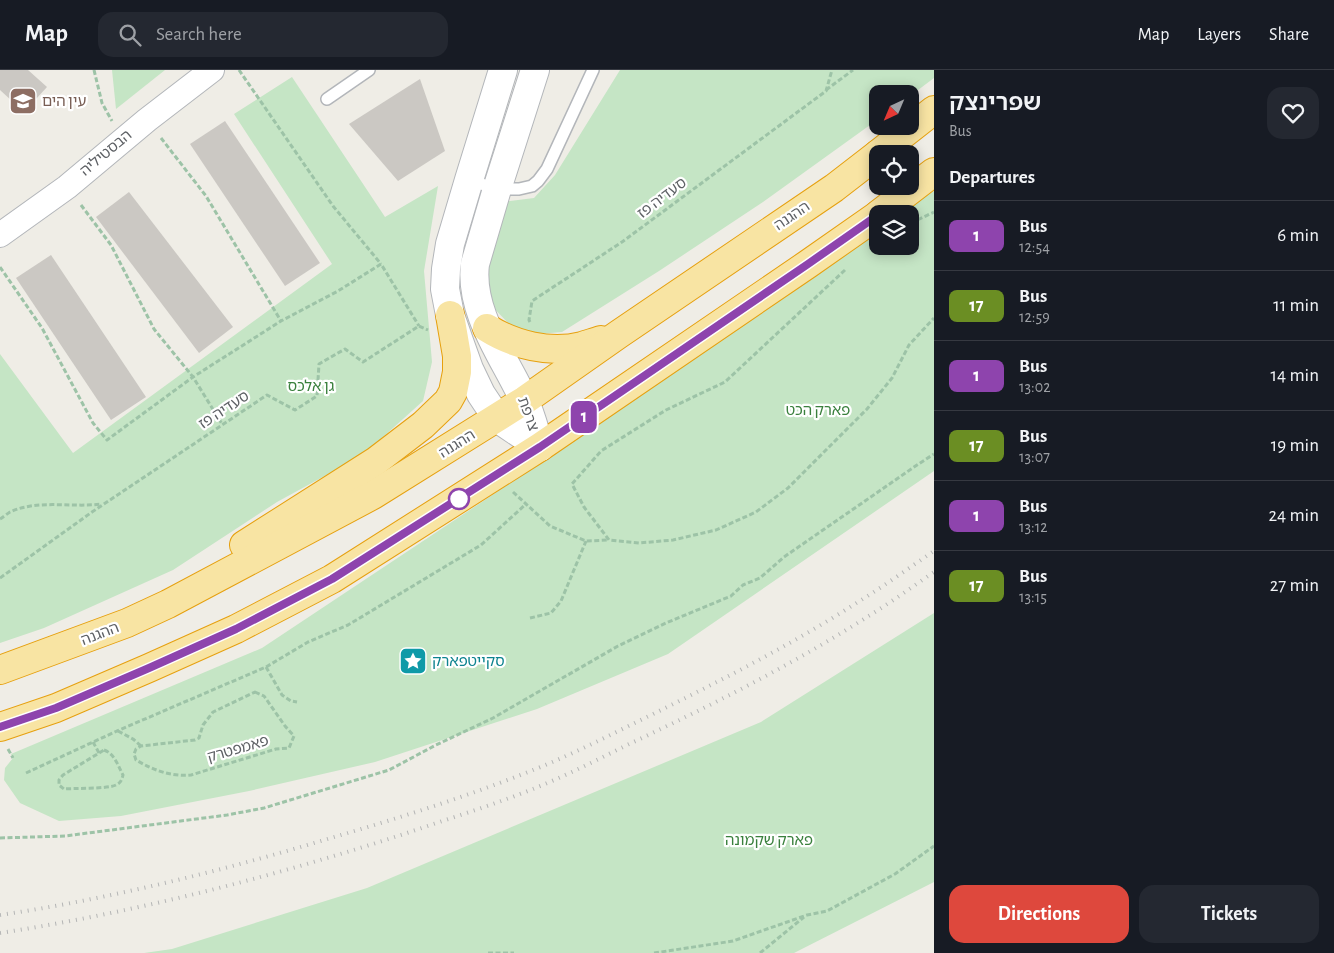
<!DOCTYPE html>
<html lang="en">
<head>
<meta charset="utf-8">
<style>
  body { margin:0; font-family:"Alegreya Sans","Noto Sans Hebrew",sans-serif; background:#242831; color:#f1f3f6; height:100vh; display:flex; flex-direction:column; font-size:19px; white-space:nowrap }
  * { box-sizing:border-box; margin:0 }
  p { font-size:16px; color:#9ea1a6 }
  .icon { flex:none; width:28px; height:28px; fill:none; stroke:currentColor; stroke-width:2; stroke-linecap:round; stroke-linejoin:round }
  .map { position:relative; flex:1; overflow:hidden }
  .details { display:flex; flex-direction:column; background:#171b24; width:400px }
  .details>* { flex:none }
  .badge { padding:0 10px; border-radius:8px; font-size:18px; line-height:32px }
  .needle { width:32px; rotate:224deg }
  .tools { position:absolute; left:869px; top:15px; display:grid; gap:10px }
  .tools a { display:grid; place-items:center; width:50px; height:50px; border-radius:10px; background:#171b24; box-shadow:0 2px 12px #0003; font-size:25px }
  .map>.badge { position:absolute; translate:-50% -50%; box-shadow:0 0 0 2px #fff }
  h2 { padding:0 15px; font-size:19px; line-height:45px }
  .round { display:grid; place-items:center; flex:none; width:52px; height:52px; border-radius:15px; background:#242831 }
  .overview { display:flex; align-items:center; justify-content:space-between; height:85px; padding:0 15px }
  h1 { font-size:24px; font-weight:600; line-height:38px }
  .primary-button { display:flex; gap:10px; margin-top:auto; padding:10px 15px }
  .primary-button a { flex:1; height:58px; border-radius:15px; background:#de483d; color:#fff; font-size:20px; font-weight:600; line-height:58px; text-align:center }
  .primary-button a+a { background:#242831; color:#f1f3f6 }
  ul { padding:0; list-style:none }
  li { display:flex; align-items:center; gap:15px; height:70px; padding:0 15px; border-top:1px solid #363941 }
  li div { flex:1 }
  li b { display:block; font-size:19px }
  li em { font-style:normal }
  li .badge { min-width:55px; font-weight:700; text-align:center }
  header { display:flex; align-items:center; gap:30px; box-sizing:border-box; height:70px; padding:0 25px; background:#171b24; border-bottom:1px solid #363941 }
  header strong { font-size:24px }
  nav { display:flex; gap:28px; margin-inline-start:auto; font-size:18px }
  .search { width:350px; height:45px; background:#242831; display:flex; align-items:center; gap:12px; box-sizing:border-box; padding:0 18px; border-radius:15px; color:#9ea1a6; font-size:19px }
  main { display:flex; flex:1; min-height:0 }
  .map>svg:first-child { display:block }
</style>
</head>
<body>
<header>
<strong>Map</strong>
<div class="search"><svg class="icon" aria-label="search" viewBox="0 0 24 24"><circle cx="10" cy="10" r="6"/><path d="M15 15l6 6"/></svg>Search here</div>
<nav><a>Map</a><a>Layers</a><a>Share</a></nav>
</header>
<main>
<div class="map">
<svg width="934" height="883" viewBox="0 0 934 883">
  <rect width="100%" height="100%" fill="#efede6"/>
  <g fill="#c5e5c5">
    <path d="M 112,0 L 165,0 L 116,39 Z"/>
    <path d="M 620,0 L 934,0 L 934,8 L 910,26 L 910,24 L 878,24 L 877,50 L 763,132 L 659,201 L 562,262 L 528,265 L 513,258 L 486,230 L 481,207 L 502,132 L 534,128 L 555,105 Z"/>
    <path d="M 292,7 L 385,147 L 438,116 L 424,201 L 432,292 L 423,331 L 363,385 L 277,432 L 173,500 L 44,558 L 0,573 L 0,284 L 73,383 L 332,194 L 234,44 Z"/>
    <path d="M 934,121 L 934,401 L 668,584 L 537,639 L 375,692 L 249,721 L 121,746 L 59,751 L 20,733 L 4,710 L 5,698 L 13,688 L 11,684 L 262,578 L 536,396 L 877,157 L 878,176 L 910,176 L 910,144 L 898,144 Z"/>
    <path d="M 934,543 L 934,812 L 794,883 L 144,883 L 172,879 L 367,818 L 761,652 Z"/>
  </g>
  <g fill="#cbc8c3">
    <path d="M 0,0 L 28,0 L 47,17 L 24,42 L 0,20 Z"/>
    <path d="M 420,9 L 445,81 L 398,111 L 349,54 Z"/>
    <path d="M 225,51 L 320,193 L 285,216 L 190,74 Z"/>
    <path d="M 129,122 L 233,257 L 199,283 L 96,147 Z"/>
    <path d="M 51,185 L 146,327 L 111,350 L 16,208 Z"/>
  </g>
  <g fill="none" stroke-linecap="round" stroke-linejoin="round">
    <g stroke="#b3b6ba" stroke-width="14">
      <g id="service">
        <path d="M 327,29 L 369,0"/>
        <path d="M 469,110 L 497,119 L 519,119 L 532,116 L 538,111 L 547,99 L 593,0"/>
      </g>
    </g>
    <g stroke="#b3b6ba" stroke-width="26">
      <path id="minor" d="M 0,165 L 67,117 L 147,50 L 212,0"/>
    </g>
    <g stroke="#b3b6ba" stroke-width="30">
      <g id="tertiary">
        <path d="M 503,0 L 469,110 L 450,174 L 446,199 L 445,219 L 450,245 L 459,271 L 469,299 L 481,324 L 497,348 L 540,377"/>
        <path d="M 535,0 L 497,119 L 475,194 C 469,243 505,288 524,330 C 531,344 535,362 540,377"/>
      </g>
    </g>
    <g stroke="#e6a00f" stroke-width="30">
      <g id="trunk">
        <path d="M 878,84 L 934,40"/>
        <path d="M 879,144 L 934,102"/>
        <path d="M 487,258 C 514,275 550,284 582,276 C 588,274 595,272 601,270"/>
        <path d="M 244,475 L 376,391 L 423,355 L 448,331 L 453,322 L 457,302 L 457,286 L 450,245"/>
        <path d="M 0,600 L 127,553 L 168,534 L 373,425 L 525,330 L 619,264 L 834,118 L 878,84"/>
        <path d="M 0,657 L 56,638 L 149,598 L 236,559 L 332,509 L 540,377 L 808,194 L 878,145"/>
      </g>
    </g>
    <g stroke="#9dc3a7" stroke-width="3" stroke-dasharray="5 2.5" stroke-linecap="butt">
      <path d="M 94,0 L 102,33 L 112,51"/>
      <path d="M 239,0 L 333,136 L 381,194"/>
      <path d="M 826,20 L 853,0"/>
      <path d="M 161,68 L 206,126 L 281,251"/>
      <path d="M 81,135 L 111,175 L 154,259 L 193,307 L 222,354"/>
      <path d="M 911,153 L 934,142"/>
      <path d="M 0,197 L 42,258 L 93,353 L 107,370 L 193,307 L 281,251 L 338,221 L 381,194 L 419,256"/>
      <path d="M 845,200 L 725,312 L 666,340 L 601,381 L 572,414 L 584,437 L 609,470 L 639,473 L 673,470 L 716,460 L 756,442 L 788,418 L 867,339 L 892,308 L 909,275 L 934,248"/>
      <path d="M 530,252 L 529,250 L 532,231 L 622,172 L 826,21 L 832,0"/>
      <path d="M 513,422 L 550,456 L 586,471 L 609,470"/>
      <path d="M 0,449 C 3,447 7,444 10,442 C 38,429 72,438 101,434"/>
      <path d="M 0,508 L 92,442 L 267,325 L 295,340 L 317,326 L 319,294 L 345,279 L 363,292 L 419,256 L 428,260"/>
      <path d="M 530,548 L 551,543 L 561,531 L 586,471"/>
      <path d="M 266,597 L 282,625 L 291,631 L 297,632"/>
      <path d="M 255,622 L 264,626 L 285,656 L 294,666 L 289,678 L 276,679 L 191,705 C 171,707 153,700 136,690 L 134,684 L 136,679 L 141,676 L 195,670 L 199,668 L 203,655 L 213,642 Z"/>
      <path d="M 118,661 L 133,669 L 141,676"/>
      <path d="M 93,672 L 99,683"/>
      <path d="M 8,679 L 13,688"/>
      <path d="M 104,680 C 115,684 118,696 123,705 C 122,709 121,713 116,715 C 108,719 75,718 64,719 L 59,715 L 59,710 L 63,705 Z"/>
      <path d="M 26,703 L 117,661 L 266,597 L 308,572 L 348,555 L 481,475 L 526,434"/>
      <path d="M 0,768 L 65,766 L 227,745 L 264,738 L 389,700 L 436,675 L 493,648 L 618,576 L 666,553 L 731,526 L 743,515 L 760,508 L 784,487 L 917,395 L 934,384"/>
      <path d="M 488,883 L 514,883"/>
      <path d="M 654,883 L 733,871 L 807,845 L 827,841 L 895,804 L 934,776"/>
      <path d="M 760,883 L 804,847"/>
    </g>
    <use href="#service" stroke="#fff" stroke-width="11"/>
    <use href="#minor" stroke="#fff" stroke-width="24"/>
    <use href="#tertiary" stroke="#fff" stroke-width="28"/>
    <use href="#trunk" stroke="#f8e4a3" stroke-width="28"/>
    <g stroke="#b4b5b5" stroke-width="4" stroke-dasharray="1 6" stroke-linecap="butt">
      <path d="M 0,845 C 115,828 229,799 341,765 C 409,745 477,723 543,696 C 579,681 614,663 649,646 C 720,611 791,575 858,532 C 884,516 909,498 934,481"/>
      <path d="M 0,863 C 137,842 272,807 404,764 C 453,747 504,732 552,711 C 577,700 601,688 625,676 C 708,637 790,596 867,547 C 890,533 912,517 934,502"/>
    </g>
  </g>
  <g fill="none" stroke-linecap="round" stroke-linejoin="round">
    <g stroke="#fff" stroke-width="11">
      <path id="line" d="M 0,657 L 56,638 L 149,598 L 236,559 L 332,509 L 540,377 L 808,194 L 878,145"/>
    </g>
    <use href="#line" stroke="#8e44ad" stroke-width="8"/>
  </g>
  <defs>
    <g id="school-square" transform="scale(1.4375)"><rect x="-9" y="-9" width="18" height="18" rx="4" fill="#8d6e63" stroke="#fff"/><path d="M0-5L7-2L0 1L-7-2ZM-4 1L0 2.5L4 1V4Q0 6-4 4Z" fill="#fff"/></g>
    <g id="sight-square" transform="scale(1.4375)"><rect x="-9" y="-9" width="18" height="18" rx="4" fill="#0f9aa8" stroke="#fff"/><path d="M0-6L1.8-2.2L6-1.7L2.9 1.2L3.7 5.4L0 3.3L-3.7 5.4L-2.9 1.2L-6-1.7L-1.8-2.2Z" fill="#fff"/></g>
  </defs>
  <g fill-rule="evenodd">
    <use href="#school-square" x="23" y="31"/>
    <use href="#sight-square" x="413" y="591"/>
  </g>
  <circle fill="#fff" stroke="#8e44ad" stroke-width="2.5" cx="459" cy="429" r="10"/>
  <g text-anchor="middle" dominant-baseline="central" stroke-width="4.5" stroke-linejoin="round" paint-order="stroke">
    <g font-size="15" fill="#785e54" stroke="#fff" text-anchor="start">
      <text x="42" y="31">עין הים</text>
    </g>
    <g font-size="15" fill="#5e6165" stroke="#fff">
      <text transform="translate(106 83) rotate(-40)">הבסטיליה</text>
      <text transform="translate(662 128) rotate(-37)">סעדיה פז</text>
      <text transform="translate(792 146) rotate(-34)">ההגנה</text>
      <text transform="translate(224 340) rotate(-33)">סעדיה פז</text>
      <text transform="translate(528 344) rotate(70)">צרפת</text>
      <text transform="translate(457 374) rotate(-32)">ההגנה</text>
      <text transform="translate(100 564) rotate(-21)">ההגנה</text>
      <text transform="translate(238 679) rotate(-16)">פאמפטרק</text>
    </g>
    <g font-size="15" fill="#3a803d" stroke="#fff">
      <text x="311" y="316">גן אלכס</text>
      <text x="818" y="340">פארק הכט</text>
      <text x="769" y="770">פארק שקמונה</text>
    </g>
    <g font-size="15" fill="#0d838f" stroke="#fff" text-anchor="start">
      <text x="432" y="591">סקייטפארק</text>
    </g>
  </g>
</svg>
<div class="tools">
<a><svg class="needle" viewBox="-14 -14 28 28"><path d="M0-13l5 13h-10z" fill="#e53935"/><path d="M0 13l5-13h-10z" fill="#9ea1a6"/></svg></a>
<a><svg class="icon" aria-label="locate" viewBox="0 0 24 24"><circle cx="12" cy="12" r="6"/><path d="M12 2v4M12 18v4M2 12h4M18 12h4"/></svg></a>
<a><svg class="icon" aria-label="layers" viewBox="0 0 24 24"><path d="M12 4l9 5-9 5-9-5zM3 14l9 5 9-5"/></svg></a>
</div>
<b class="badge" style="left:584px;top:347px;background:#8e44ad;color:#fff">1</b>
</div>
<section class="details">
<div class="overview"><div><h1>שפרינצק</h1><p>Bus</p></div><a class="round"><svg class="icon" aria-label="heart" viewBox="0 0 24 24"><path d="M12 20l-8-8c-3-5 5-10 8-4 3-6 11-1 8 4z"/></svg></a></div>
<h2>Departures</h2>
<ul>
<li><span class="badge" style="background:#8e44ad;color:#fff">1</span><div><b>Bus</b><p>12:54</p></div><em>6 min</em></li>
<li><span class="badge" style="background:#6b8e23;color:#fff">17</span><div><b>Bus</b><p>12:59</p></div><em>11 min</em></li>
<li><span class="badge" style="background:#8e44ad;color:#fff">1</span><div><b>Bus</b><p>13:02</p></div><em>14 min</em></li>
<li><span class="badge" style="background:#6b8e23;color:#fff">17</span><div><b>Bus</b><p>13:07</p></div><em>19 min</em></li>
<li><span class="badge" style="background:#8e44ad;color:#fff">1</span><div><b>Bus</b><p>13:12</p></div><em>24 min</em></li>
<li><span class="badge" style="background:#6b8e23;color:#fff">17</span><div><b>Bus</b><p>13:15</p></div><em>27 min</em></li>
</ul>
<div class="primary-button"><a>Directions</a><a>Tickets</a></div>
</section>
</main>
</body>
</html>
